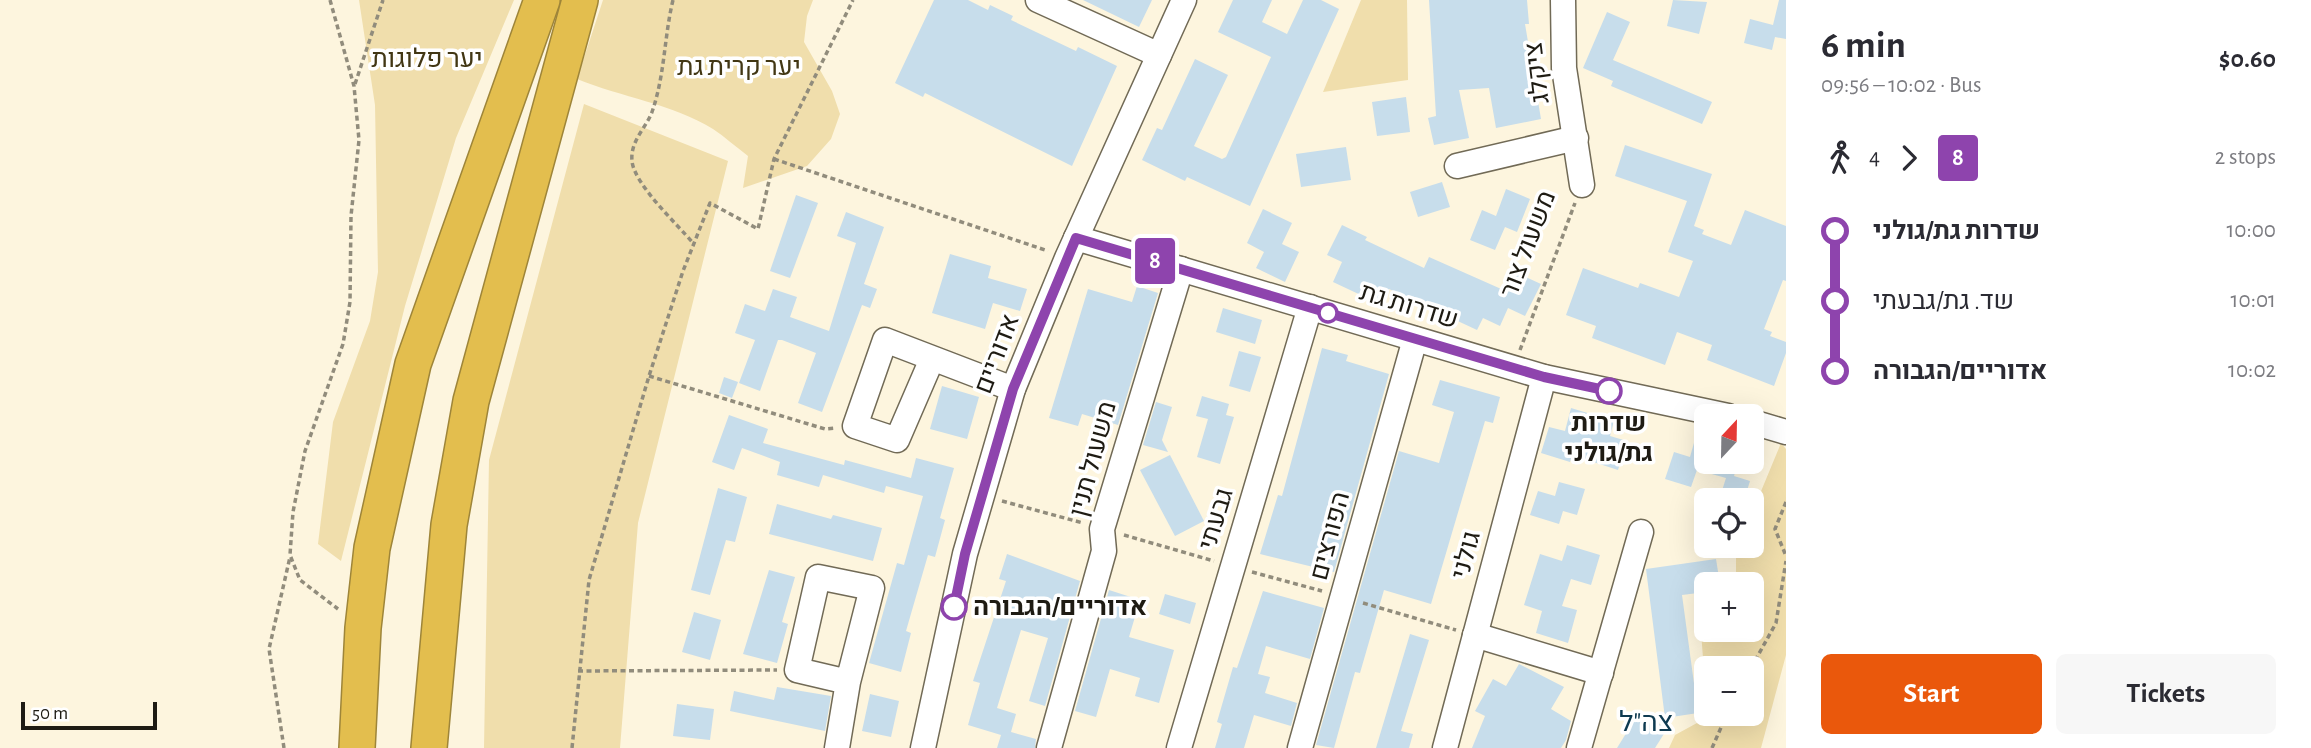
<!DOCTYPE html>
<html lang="en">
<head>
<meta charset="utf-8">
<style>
  body { margin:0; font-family:"Alegreya Sans",Heebo,sans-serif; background:#f7f7f7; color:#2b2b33; height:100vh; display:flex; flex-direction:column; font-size:26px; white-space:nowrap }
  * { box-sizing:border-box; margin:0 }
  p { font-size:23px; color:#7c7c81 }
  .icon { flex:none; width:38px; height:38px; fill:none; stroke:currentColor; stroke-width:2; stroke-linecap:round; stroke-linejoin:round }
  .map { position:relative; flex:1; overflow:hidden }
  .panel { display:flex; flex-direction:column; background:#fff; width:525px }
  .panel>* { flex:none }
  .badge { padding:0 14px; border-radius:5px; font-size:24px; line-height:46px }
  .needle { width:46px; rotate:22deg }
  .tools { position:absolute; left:1694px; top:404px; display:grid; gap:14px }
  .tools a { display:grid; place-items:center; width:70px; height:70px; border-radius:10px; background:#fff; box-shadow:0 7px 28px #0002; font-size:35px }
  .scale { position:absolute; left:21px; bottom:18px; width:136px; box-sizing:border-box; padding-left:7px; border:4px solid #1e1b13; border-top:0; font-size:19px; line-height:24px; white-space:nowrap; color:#1e1b13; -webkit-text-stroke:5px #fff; paint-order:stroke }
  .map>.badge { position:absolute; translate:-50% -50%; box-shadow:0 0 0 4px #fff }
  .legs { display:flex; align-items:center; gap:10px; height:77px; padding:0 35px; font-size:23px }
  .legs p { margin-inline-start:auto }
  .head { display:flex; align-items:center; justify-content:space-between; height:119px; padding:0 35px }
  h1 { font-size:38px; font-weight:700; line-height:52px }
  .action { display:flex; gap:14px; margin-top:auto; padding:14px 35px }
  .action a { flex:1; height:80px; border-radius:10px; background:#ea580c; color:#fff; font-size:28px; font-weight:700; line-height:80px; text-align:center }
  .action a+a { background:#f7f7f7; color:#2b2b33 }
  ul { padding:0 35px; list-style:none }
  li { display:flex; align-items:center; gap:24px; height:70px; font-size:26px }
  li i { display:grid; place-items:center; width:10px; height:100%; margin:0 9px; background:currentColor }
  li i::after { content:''; width:18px; height:18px; margin:-9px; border:5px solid; border-radius:50%; background:#fff }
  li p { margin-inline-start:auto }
  li:first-child i { background:linear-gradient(#0000 50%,currentColor 0) }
  li:last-child i { background:linear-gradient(currentColor 50%,#0000 0) }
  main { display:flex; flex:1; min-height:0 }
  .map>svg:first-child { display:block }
</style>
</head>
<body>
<main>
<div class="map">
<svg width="1786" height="748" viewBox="0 0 1786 748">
  <rect width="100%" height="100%" fill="#fdf5de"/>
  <g fill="#f0deac">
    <path d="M 359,0 L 514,0 L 456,138 L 405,306 L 341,561 L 318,544 L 333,422 L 370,321 L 378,272 L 375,105 Z"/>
    <path d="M 603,0 L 813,0 L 807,16 L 804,42 L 832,91 L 840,114 L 831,139 L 807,166 L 743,188 L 748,156 C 736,147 725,137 713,129 C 673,104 621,97 577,79 Z"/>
    <path d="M 1361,0 L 1407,0 L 1408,80 L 1323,92 Z"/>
    <path d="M 584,104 L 728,161 L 638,523 L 620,748 L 484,748 L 489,460 Z"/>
    <path d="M 1781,443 L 1786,449 L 1786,655 L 1761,748 L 1669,748 L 1675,735 L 1708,717 L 1708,714 L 1752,714 L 1752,668 L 1706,668 L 1706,698 L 1699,605 L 1706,604 L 1706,630 L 1752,630 L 1752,584 L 1736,584 L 1736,550 L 1738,546 L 1752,546 L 1752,513 Z"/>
  </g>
  <g fill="#c7ddeb">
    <path d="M 934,0 L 968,0 L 988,10 L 990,5 L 1013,16 L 1011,20 L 1076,51 L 1078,47 L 1117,66 L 1072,166 L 925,93 L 923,97 L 895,83 Z"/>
    <path d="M 1083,0 L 1152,0 L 1139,27 Z"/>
    <path d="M 1233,0 L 1272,0 L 1262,22 L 1287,34 L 1303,0 L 1321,0 L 1339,9 L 1250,206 L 1187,177 L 1185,181 L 1142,160 L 1157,128 L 1162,130 L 1195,59 L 1228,75 L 1194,146 L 1222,159 L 1226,157 L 1271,57 L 1218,32 Z"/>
    <path d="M 1429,0 L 1527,0 L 1529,24 L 1525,24 L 1541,119 L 1496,128 L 1489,88 L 1459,90 L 1469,138 L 1434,145 L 1428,118 L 1436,116 Z"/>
    <path d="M 1673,0 L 1707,2 L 1699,34 L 1667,26 Z"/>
    <path d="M 1779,0 L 1786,0 L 1786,39 L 1775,37 L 1772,50 L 1744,43 L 1750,19 L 1773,25 Z"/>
    <path d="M 1607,12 L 1630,22 L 1613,60 L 1712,102 L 1702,124 L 1611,86 L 1613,81 L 1583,68 Z"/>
    <path d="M 1406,97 L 1410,132 L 1377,136 L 1372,102 Z"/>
    <path d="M 1625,145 L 1712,174 L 1694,226 L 1704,230 L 1702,234 L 1731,245 L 1745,210 L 1786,226 L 1786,281 L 1783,280 L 1764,329 L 1772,332 L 1770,336 L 1786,342 L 1786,353 L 1774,386 L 1707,360 L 1712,345 L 1677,332 L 1665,365 L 1592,338 L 1596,326 L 1566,315 L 1583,268 L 1638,288 L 1640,283 L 1679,297 L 1693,261 L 1668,252 L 1687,201 L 1615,176 Z"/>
    <path d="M 1346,147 L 1351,180 L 1301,187 L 1296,154 Z"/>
    <path d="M 1442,182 L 1450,207 L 1418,217 L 1410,192 Z"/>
    <path d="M 1506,189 L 1530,199 L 1517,232 L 1505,227 L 1495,250 L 1470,240 L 1482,210 L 1496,216 Z"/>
    <path d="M 796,195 L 818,203 L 790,278 L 770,271 Z"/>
    <path d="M 1263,209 L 1292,223 L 1282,244 L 1299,252 L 1285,282 L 1256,268 L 1264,252 L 1247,243 Z"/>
    <path d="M 846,212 L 884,227 L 864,284 L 877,289 L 870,308 L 862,305 L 822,412 L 798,403 L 816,353 L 782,340 L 778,340 L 760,391 L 739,383 L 755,340 L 735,333 L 745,304 L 765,311 L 773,289 L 797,297 L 790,317 L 829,331 L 856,243 L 837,236 Z"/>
    <path d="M 1342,225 L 1367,237 L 1365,240 L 1424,268 L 1429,257 L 1508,292 L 1517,273 L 1541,284 L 1525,316 L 1508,308 L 1500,326 L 1483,318 L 1477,330 L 1389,289 L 1382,305 L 1333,282 L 1342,262 L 1327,255 Z"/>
    <path d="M 950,254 L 991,266 L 988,278 L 1027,289 L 1020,311 L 993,303 L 985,329 L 932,313 Z"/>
    <path d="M 1137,286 L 1158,293 L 1118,425 L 1082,414 L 1078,426 L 1049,418 L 1088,289 L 1132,302 Z"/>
    <path d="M 1223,308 L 1262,320 L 1255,344 L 1216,332 Z"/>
    <path d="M 1322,348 L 1348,355 L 1346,361 L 1389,374 L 1334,572 L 1260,554 L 1278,495 L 1282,496 Z"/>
    <path d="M 1239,351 L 1261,357 L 1250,392 L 1229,386 Z"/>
    <path d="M 724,377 L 738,382 L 732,398 L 719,393 Z"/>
    <path d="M 1440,380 L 1500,397 L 1493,423 L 1485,421 L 1431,604 L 1384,590 L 1360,673 L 1355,672 L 1334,748 L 1316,745 L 1399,451 L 1439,463 L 1454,412 L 1432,405 Z"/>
    <path d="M 942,386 L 979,397 L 967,439 L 930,429 Z"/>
    <path d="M 1202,396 L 1229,404 L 1226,415 L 1234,417 L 1220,464 L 1197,457 L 1208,419 L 1196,416 Z"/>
    <path d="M 1156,402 L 1172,407 L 1162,440 L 1168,452 L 1143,445 Z"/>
    <path d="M 1571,408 L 1614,421 L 1610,436 L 1627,441 L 1618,470 L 1572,455 L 1570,462 L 1541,453 L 1549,427 L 1565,431 Z"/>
    <path d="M 729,415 L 768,429 L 763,443 L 844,465 L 845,460 L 911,478 L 916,458 L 954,468 L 940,518 L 945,520 L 935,557 L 928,555 L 906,631 L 911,633 L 901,672 L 869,663 L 897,563 L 904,565 L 923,496 L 886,486 L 884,493 L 823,475 L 819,487 L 777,475 L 780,462 L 742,448 L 734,470 L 712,462 Z"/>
    <path d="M 1699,425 L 1706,427 L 1706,462 L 1738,462 L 1734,476 L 1750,481 L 1744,500 L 1719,500 L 1726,478 L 1697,470 L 1691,487 L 1665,479 L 1674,452 L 1690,457 Z"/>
    <path d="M 1170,455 L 1204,521 L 1175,536 L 1140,470 Z"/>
    <path d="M 1559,482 L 1585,489 L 1577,515 L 1563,511 L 1559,524 L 1530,515 L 1538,491 L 1555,496 Z"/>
    <path d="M 718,488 L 747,497 L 735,542 L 726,540 L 710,595 L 691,590 Z"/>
    <path d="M 777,504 L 831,519 L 833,515 L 882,528 L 873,561 L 769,534 Z"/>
    <path d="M 1567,545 L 1600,555 L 1591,585 L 1571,579 L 1562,606 L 1577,610 L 1568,643 L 1536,633 L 1542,611 L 1524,605 L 1540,554 L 1562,561 Z"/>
    <path d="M 1007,554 L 1080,581 L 1045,706 L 1029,701 L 1048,638 L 1021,630 L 997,708 L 1016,714 L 1011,732 L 1036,739 L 1035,748 L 997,748 L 1001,735 L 968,725 L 980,683 L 973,681 L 1006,581 L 999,579 Z"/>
    <path d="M 1716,559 L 1720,584 L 1706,584 L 1706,592 L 1682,595 L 1698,713 L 1665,718 L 1646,569 Z"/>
    <path d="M 769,570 L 795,577 L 782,622 L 788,624 L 777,663 L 743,654 Z"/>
    <path d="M 1109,590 L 1140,600 L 1129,637 L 1174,650 L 1159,703 L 1135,696 L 1140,678 L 1110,669 L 1096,717 L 1075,711 Z"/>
    <path d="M 1263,591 L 1324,608 L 1310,659 L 1266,646 L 1258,674 L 1270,677 L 1265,693 L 1297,703 L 1291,726 L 1254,715 L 1244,748 L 1215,748 L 1222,724 L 1217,722 L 1233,667 L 1237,668 Z"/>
    <path d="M 1165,594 L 1196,603 L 1190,624 L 1159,614 Z"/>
    <path d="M 694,612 L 721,620 L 710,660 L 682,652 Z"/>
    <path d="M 1410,634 L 1429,640 L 1401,731 L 1413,734 L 1409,748 L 1376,748 Z"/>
    <path d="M 1519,664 L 1564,687 L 1551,709 L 1571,721 L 1566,740 L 1561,748 L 1472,748 L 1485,716 L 1475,711 L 1493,679 L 1506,686 Z"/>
    <path d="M 777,687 L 831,696 L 825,731 L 730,711 L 734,691 L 774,700 Z"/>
    <path d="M 870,694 L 899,701 L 891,737 L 862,731 Z"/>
    <path d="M 677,704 L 714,709 L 710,740 L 673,736 Z"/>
    <path d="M 1640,711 L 1667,729 L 1655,748 L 1617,748 Z"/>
  </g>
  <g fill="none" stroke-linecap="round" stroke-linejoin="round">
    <g stroke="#716a56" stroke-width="27">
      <g id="minor">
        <path d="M 1038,0 L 1159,55"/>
        <path d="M 1563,0 L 1564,68 L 1582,185"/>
        <path d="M 1457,166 L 1576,138"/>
        <path d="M 1076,238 L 1544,377 L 1728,416"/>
        <path d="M 932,359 L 897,440 L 855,426 L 885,340 L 1013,389"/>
        <path d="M 1752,422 L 1786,432"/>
        <path d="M 1475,635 L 1601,673"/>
        <path d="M 837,748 L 848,682 L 872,588 L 818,577 L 797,670 L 848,682"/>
        <path d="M 923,748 L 965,554 L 1013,389 L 1067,258 L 1184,0"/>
        <path d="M 1049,748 L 1104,551 L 1102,529 L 1181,269"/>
        <path d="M 1179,748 L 1310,307"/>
        <path d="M 1300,748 L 1415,339"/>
        <path d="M 1445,748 L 1544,377"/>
        <path d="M 1579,748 L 1641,532"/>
      </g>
    </g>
    <g stroke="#9e8539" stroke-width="38">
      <g id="highway">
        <path d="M 357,748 L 363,628 L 372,548 L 413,364 L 542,0"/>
        <path d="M 429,748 L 449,525 L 471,401 L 580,0"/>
      </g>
    </g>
    <g stroke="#918c7c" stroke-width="3.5" stroke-dasharray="5 3.5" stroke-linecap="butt">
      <path d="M 330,0 L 354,86 L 359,140 L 351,216 L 350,302 L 343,344 L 305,451 L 293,512 L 290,555 L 300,580 L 338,609"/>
      <path d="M 673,0 C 664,37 665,75 652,112 C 646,128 630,141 632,161 C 634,184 677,224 693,243"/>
      <path d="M 355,84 L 383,0"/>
      <path d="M 774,159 L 1048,251"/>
      <path d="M 1520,350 L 1575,203"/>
      <path d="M 649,376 L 825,429 L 836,428"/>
      <path d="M 1002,501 L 1083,523"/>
      <path d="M 1786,502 L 1775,529 L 1786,556"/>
      <path d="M 1124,535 L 1214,561"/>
      <path d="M 1252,572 L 1322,591"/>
      <path d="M 1363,603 L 1456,630"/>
      <path d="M 1751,668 L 1776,623 L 1786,561"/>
      <path d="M 578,671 L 777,670"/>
      <path d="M 284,748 L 269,649 L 290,557"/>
      <path d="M 572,748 L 589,580 L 649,376 L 683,271 L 710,203 L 758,229 L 774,159 L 853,0"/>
      <path d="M 1712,748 L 1727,714"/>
    </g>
    <use href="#minor" stroke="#fff" stroke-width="24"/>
    <use href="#highway" stroke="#e3be4e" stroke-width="35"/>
  </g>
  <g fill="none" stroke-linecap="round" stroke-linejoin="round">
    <g stroke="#fff" stroke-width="16">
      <path id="line-1" d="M 954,607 L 965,554 L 1013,389 L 1076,238 L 1544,377 L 1609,391"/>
    </g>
    <use href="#line-1" stroke="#8e44ad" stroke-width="10"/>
  </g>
  <g fill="#fff" stroke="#8e44ad" stroke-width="3.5">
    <circle cx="1328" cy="313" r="9"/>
    <circle cx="1609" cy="391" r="12"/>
    <circle cx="954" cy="607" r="12"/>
  </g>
  <g text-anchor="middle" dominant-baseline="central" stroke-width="7" stroke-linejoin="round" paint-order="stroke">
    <g font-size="26" fill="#423714" stroke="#fff">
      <text x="427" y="59">יער פלוגות</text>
      <text x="739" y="67">יער קרית גת</text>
    </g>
    <g font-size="26" fill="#1e1b13" stroke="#fff">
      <text transform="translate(1537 73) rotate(-97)">ציקלג</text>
      <text transform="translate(1528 244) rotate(-69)">משעול צור</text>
      <text transform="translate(1409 306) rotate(17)">שדרות גת</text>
      <text transform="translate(997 354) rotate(-69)">אדוריים</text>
      <text transform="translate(1093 459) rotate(-75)">משעול תנין</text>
      <text transform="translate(1216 519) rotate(-73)">גבעתי</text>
      <text transform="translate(1330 536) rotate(-75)">הפורצים</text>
      <text transform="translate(1466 555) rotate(-75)">גולני</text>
    </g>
    <g font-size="26" font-weight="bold" fill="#1e1b13" stroke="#fff">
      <text x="1609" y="423">שדרות<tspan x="1609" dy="30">גת/גולני</tspan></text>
      <text x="973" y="607" text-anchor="start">אדוריים/הגבורה</text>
    </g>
    <g font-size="28" fill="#0e3a50" stroke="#fff">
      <text x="1646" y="723">צה"ל</text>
    </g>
  </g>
</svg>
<div class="tools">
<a><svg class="needle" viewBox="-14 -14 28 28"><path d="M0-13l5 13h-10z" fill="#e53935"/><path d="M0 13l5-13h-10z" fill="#7c7c81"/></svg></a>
<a><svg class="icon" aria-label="locate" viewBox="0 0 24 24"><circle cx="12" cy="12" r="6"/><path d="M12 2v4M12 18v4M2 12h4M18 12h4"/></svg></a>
<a>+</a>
<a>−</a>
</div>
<div class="scale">50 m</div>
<b class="badge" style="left:1155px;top:261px;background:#8e44ad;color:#fff">8</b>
</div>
<section class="panel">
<div class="head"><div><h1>6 min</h1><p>09:56 – 10:02 · Bus</p></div><b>$0.60</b></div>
<div class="legs"><svg class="icon" aria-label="walk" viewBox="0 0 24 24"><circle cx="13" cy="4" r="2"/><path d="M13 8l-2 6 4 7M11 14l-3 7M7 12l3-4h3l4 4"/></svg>4<svg class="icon" aria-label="forward" viewBox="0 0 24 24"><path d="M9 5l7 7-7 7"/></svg><b class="badge" style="background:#8e44ad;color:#fff">8</b><p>2 stops</p></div>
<ul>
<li><i style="color:#8e44ad"></i><b>שדרות גת/גולני</b><p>10:00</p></li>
<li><i style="color:#8e44ad"></i><span>שד. גת/גבעתי</span><p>10:01</p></li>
<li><i style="color:#8e44ad"></i><b>אדוריים/הגבורה</b><p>10:02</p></li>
</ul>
<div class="action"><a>Start</a><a>Tickets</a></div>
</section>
</main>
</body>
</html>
